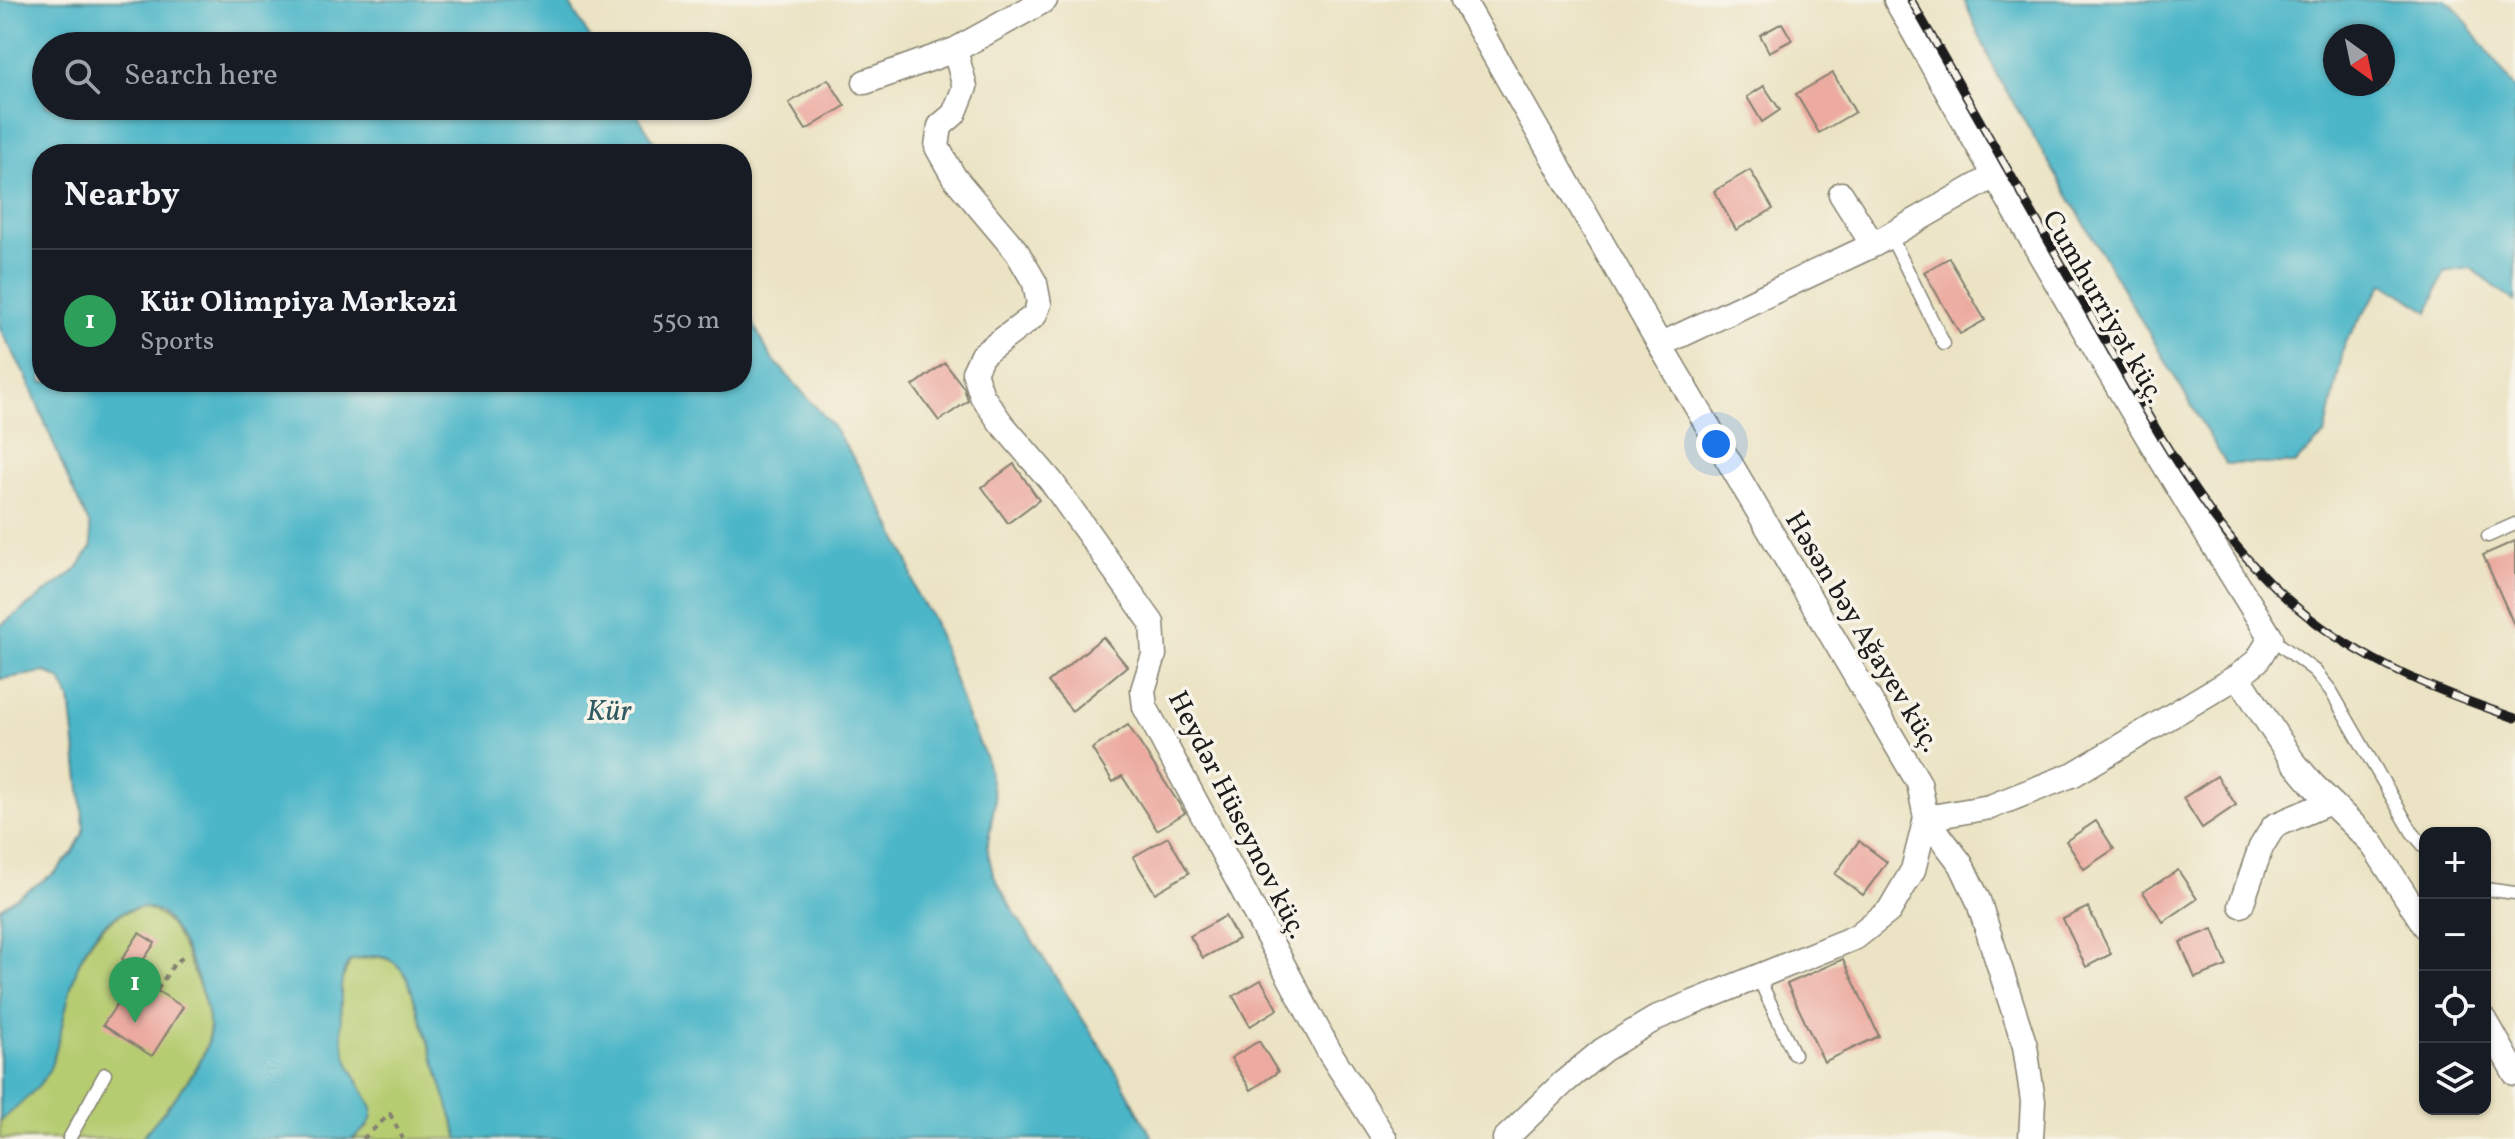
<!DOCTYPE html>
<meta charset="utf-8">
<style>
:root{--surface:#171b24;--page:#20242c;--text:#f1f3f6;--muted:#9ea1a6;--line:#363941;--accent:#b45309}
body{margin:0;font-family:Vollkorn,serif;background:var(--page);color:var(--text)}
.controls{position:absolute;right:24px;bottom:24px;display:grid;overflow:hidden;border-radius:16px;box-shadow:0 2px 6px #0004}
.controls button{width:72px;height:72px;display:grid;place-items:center;padding:0;border:0;border-bottom:2px solid var(--line);background:var(--surface);color:var(--text);font:40px sans-serif}
.compass{position:absolute;left:2323px;top:24px;width:72px;height:72px;border-radius:50%;background:var(--surface);box-shadow:0 2px 6px #0004;rotate:147deg}
.you{position:absolute;left:1716px;top:444px;width:28px;height:28px;margin:-20px;border:6px solid #fff;border-radius:50%;background:#1a73e8;box-shadow:0 0 0 12px #1a73e833}
.badge{display:grid;place-items:center;width:52px;height:52px;border-radius:50%;background:var(--accent);color:#fff;font-size:26px;font-weight:700}
.pin{position:absolute;translate:-50% -66px;filter:drop-shadow(0 2px 4px #0008)}
.pin::after{content:'';position:absolute;top:42px;width:28px;height:24px;background:inherit;clip-path:polygon(0 0,100% 0,50% 100%)}
.list{margin:0;padding:0;list-style:none}
h2{display:flex;justify-content:space-between;align-items:center;height:104px;margin:0;padding:0 32px;font-size:34px}
h2 small{font-size:26px;font-weight:400;color:var(--muted)}
.list li{display:grid;grid-template-columns:52px 1fr auto;gap:24px;align-items:center;box-sizing:border-box;height:144px;padding:0 32px;border-top:2px solid var(--line)}
.list b{display:block;font-size:30px;white-space:nowrap}
.list p{margin:0;font-size:26px;white-space:nowrap;color:var(--muted)}
.list em{font-size:26px;font-style:normal;color:var(--muted)}
.icon{flex:none;width:44px;height:44px;fill:none;stroke:currentColor;stroke-width:2;stroke-linecap:round;stroke-linejoin:round}
.map{position:relative;flex:none;width:2515px;height:1139px;overflow:hidden}
.search{position:absolute;background:var(--surface);box-shadow:0 2px 6px #0004;left:32px;top:32px;width:720px;height:88px;display:flex;align-items:center;gap:20px;box-sizing:border-box;padding:0 28px;border-radius:44px;color:var(--muted);font-size:30px}
.panel{position:absolute;background:var(--surface);box-shadow:0 2px 6px #0004;left:32px;top:144px;width:720px;height:248px;border-radius:32px}
.map>svg:first-child{display:block}
.green{fill:#b6cc71;stroke:#697446;stroke-width:2}
.water{fill:#4bb6c8;stroke:#346972;stroke-width:2;fill-rule:evenodd}
.building{fill:#ecaaa0}
.lines{fill:none;stroke-linecap:round;stroke-linejoin:round}
.lane-casing{stroke:#848070;stroke-width:15}
.street-casing{stroke:#848070;stroke-width:27}
.path{stroke:#848070;stroke-width:4;stroke-dasharray:6 6;stroke-linecap:butt}
.lane{stroke:#fff;stroke-width:12}
.street{stroke:#fff;stroke-width:24}
.rail-casing{stroke:#1c1c1c;stroke-width:9}
.rail{stroke:#f7f3e8;stroke-width:6;stroke-dasharray:18;stroke-linecap:butt}
.labels{text-anchor:middle;stroke-width:7;stroke-linejoin:round;paint-order:stroke}
.street-label{font-size:28px;fill:#1c1c1c;stroke:#f7f3e8}
.water-label{font-size:30px;font-style:italic;fill:#2f5a61;stroke:#f7f3e8}
</style>
<div class="map">
<svg width="2515" height="1139" viewBox="0 0 2515 1139">
<rect width="100%" height="100%" fill="#f7f3e8"/>
<filter id="ink" filterUnits="userSpaceOnUse"><feTurbulence type="fractalNoise" baseFrequency=".0125" numOctaves="2"/><feDisplacementMap in="SourceGraphic" scale="16" xChannelSelector="R" yChannelSelector="G"/><feConvolveMatrix kernelMatrix="1 2 1 2 8 2 1 2 1" color-interpolation-filters="sRGB"/></filter>
<filter id="wash" filterUnits="userSpaceOnUse"><feTurbulence type="fractalNoise" baseFrequency=".006" numOctaves="4" result="noise"/><feDisplacementMap in="SourceGraphic" scale="32" xChannelSelector="R" yChannelSelector="G"/><feGaussianBlur stdDeviation="1.8" result="paint"/><feColorMatrix in="noise" values="0 0 0 0 0 0 0 0 0 0 0 0 0 0 0 0 0 1.4 0 .05"/><feComposite in="paint" operator="in"/></filter>
<g filter="url(#wash)">
<rect width="100%" height="100%" fill="#ebe3c3"/>
<!-- green -->
<path class="green" d="M142 907C166 913 176 931 186 954 195 978 209 1003 209 1030 210 1063 161 1113 141 1139H0V1121C13 1111 36 1091 44 1077 49 1068 51 1056 53 1047 69 994 78 921 142 907Z
M378 957C395 959 399 965 408 979L459 1139H352L367 1128 371 1105 347 1061 340 1033 341 983 350 961Z"/>
<!-- water -->
<path class="water" d="M0 0H567L595 46H46V106H632L662 154H42V382H742V302L770 356 832 425 856 462 886 515 909 563 916 593 933 619 967 716 986 758 995 801 987 848 993 874 1009 904 1119 1076 1153 1139H459L408 979C393 954 377 952 350 961 341 972 341 985 341 998 339 1052 347 1062 372 1107 374 1124 364 1130 352 1139H141C162 1112 202 1072 209 1038 214 1012 181 924 158 911 149 907 137 906 128 910 66 934 71 1016 50 1068 43 1085 15 1109 0 1121V908L56 872 73 852 82 835 84 826 70 699 61 680 46 672 0 679V626L76 570 92 546 89 523 70 484 26 376 0 329Z
M1964 0H2447L2457 9 2515 89V302L2471 268 2444 272 2429 312 2384 283 2345 342 2325 435 2294 464H2226L1996 73ZM2335 36H2383V84H2335Z"/>
<g id="blocks">
<!-- building -->
<path class="building" d="M1782 23 1792 40 1769 52 1760 35Z
M1833 73 1855 112 1819 133 1796 94Z
M828 79 845 106 806 130 789 103Z
M1764 86 1780 110 1762 122 1747 97Z
M1750 170 1773 209 1736 230 1714 191Z
M1949 258 1985 320 1960 334 1924 272Z
M945 363 964 388 968 401 939 421 913 386Z
M1014 464 1039 500 1008 523 982 487Z
M2515 541V627L2483 555Z
M1103 637 1127 666 1072 711 1048 682Z
M1128 725 1185 813 1157 830 1122 776 1113 782 1092 749Z
M2217 776 2236 805 2202 828 2183 798Z
M2096 821 2114 849 2084 869 2066 841Z
M1168 837 1189 873 1155 893 1133 857Z
M1859 841 1887 862 1863 895 1835 874Z
M2178 870 2197 899 2163 922 2143 892Z
M2088 907 2111 954 2086 967 2063 919Z
M1225 916 1238 939 1203 958 1190 936Z
M2213 929 2227 966 2195 978 2180 942Z
M139 933 155 943 137 969 122 959Z
M1843 959 1879 1036 1824 1062 1787 984Z
M135 977 183 1007 152 1056 103 1025Z
M1261 980 1278 1009 1250 1026 1233 996Z
M1259 1041 1278 1072 1251 1090 1231 1058Z"/>
</g>
</g>
<g filter="url(#ink)">
<use href="#blocks" fill-opacity="0" stroke="#848070" stroke-width="2"/>
<g class="lines">
<defs>
<path id="lane" d="M1890 235 1944 344
M2488 536 2515 524
M2271 638 2315 671 2331 691 2412 832 2425 847
M2485 889 2515 893
M1758 977 1794 1054
M69 1139 105 1074"/>
<path id="street" d="M1045 0 955 50 965 87 954 114 940 126 937 147 954 177 1017 252 1035 283 1039 304 1034 316 982 355 974 372 982 396 1001 423 1051 481 1152 623 1154 655 1143 690 1145 707 1330 1053 1385 1139
M1463 0 1660 345 1919 783 1926 818 1913 870 1889 911 1856 937 1658 1017 1603 1050 1563 1083 1505 1139
M1896 0C2016 216 2140 429 2271 638L2257 661 2238 676 2074 774 1990 807 1926 818 1961 864 1978 900 2025 1046 2033 1101 2031 1139
M865 82 955 50
M1841 194 1873 245
M1660 345 1873 245 1994 176
M2238 676 2292 760 2313 785 2371 842 2425 926
M2241 905 2261 847 2274 826 2330 802
M2485 1020 2515 1073"/>
</defs>
<!-- lane casing -->
<use href="#lane" class="lane-casing"/>
<!-- street casing -->
<use href="#street" class="street-casing"/>
<!-- path -->
<path class="path" d="M157 990 174 964 186 955
M363 1139 390 1114 403 1139"/>
<!-- lane -->
<use href="#lane" class="lane"/>
<!-- street -->
<use href="#street" class="street"/>
<defs>
<path id="rail" d="M1911 0C1972 107 2033 214 2094 321 2153 422 2208 534 2300 610 2362 662 2440 692 2515 718"/>
</defs>
<!-- rail casing -->
<use href="#rail" class="rail-casing"/>
<!-- rail -->
<use href="#rail" class="rail"/>
</g>
</g>
<g class="labels">
<!-- street labels -->
<g class="street-label">
<text transform="translate(2105 306) rotate(60)" y="10">Cumhurriyət küç.</text>
<text transform="translate(1864 631) rotate(59)" y="10">Həsən bəy Ağayev küç.</text>
<text transform="translate(1239 814) rotate(63)" y="10">Heydər Hüseynov küç.</text>
</g>
<!-- water labels -->
<g class="water-label">
<text x="609" y="720">Kür</text>
</g>
</g>
</svg>
<div class="controls">
<button>+</button>
<button>−</button>
<button><svg class="icon" aria-label="locate" viewBox="0 0 24 24"><circle cx="12" cy="12" r="6"/><path d="M12 2v4M12 18v4M2 12h4M18 12h4"/></svg></button>
<button><svg class="icon" aria-label="layers" viewBox="0 0 24 24"><path d="M12 4l9 5-9 5-9-5zM3 14l9 5 9-5"/></svg></button>
</div>
<svg class="compass" viewBox="-18 -18 36 36"><path d="M0-13l5 13h-10z" fill="#e53935"/><path d="M0 13l5-13h-10z" fill="#9ea1a6"/></svg>
<div class="you"></div>
<div class="pin badge" style="left:135px;top:1023px;background:#2e9e5b">1</div>
<div class="search"><svg class="icon" aria-label="search" viewBox="0 0 24 24"><circle cx="10" cy="10" r="6"/><path d="M15 15l6 6"/></svg>Search here</div>
<section class="panel">
<h2>Nearby<small></small></h2>
<ul class="list">
<li><span class="badge" style="background:#2e9e5b">1</span><div><b>Kür Olimpiya Mərkəzi</b><p>Sports</p></div><em>550 m</em></li>
</ul>
</section>
</div>
